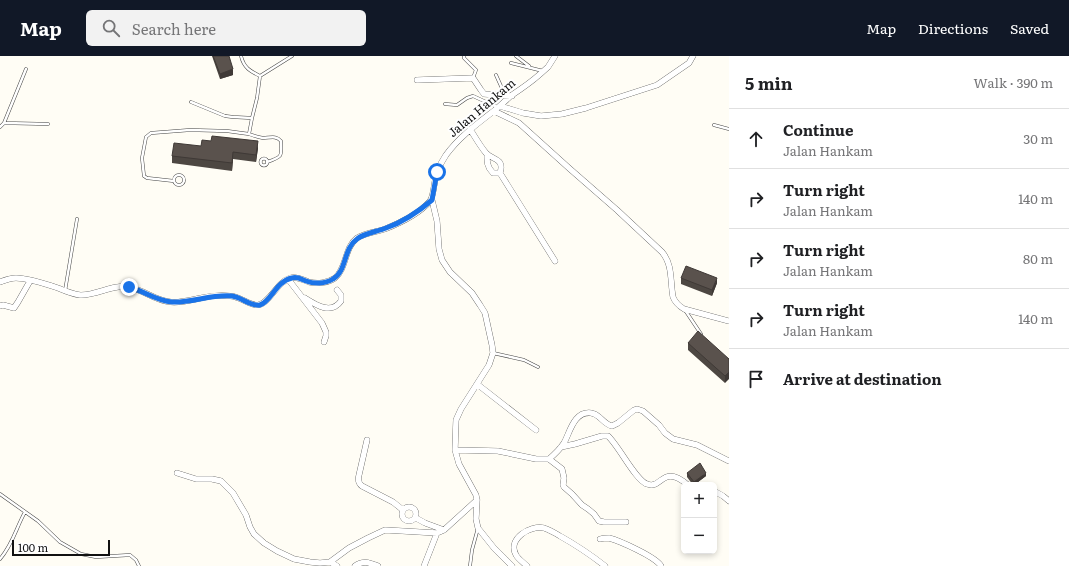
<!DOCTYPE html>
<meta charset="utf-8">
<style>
:root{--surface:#fff;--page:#f2f2f2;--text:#202124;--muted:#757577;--line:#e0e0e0;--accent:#111827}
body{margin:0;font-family:Literata,serif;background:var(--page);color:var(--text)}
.controls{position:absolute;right:12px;bottom:12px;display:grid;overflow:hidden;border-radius:6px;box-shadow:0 2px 6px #0003}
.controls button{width:36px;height:36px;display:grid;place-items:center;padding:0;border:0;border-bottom:1px solid var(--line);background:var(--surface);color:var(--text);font:20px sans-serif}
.scale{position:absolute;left:12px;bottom:10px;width:98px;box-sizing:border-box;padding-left:4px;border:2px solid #111;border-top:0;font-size:11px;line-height:14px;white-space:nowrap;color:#111;-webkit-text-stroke:3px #fff;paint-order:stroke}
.stop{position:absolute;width:12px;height:12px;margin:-9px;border:3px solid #1a73e8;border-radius:50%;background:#fff}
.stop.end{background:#1a73e8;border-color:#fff;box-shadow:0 1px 4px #0008}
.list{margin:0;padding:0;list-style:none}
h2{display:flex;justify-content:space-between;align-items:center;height:52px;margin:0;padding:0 16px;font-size:17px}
h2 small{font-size:13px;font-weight:400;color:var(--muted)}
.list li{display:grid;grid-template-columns:26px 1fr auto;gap:12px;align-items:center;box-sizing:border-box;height:60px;padding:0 16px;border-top:1px solid var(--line)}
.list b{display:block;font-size:15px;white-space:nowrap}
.list p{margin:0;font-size:13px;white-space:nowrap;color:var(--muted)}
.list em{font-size:13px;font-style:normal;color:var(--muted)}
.icon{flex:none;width:22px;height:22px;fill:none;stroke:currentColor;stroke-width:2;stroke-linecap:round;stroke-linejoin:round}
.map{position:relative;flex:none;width:729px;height:510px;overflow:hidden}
header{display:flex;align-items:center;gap:24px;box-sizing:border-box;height:56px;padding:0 20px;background:var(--accent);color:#fff}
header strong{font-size:19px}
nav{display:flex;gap:22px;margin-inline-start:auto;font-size:14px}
.search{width:280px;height:36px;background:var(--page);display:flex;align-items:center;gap:10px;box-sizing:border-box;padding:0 14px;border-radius:6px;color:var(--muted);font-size:15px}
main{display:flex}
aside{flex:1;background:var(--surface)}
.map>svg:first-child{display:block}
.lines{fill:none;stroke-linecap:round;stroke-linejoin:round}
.service-casing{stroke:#444;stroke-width:3.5}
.minor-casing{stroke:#444;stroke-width:6}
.service{stroke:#fff;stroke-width:2.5}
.minor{stroke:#fff;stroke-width:5.5}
.wall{fill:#4d4742}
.shaded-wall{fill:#3f3936}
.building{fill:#5a524d;stroke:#3f3936}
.route{stroke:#1a73e8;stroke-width:5}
.labels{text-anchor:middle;stroke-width:4;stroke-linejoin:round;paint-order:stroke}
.street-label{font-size:12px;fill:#111;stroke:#fff}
</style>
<header>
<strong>Map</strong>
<div class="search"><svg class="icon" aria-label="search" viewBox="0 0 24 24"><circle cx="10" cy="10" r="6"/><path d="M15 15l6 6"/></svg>Search here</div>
<nav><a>Map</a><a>Directions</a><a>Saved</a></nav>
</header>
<main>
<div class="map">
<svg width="729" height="510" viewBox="0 0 729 510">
<rect width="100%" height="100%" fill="#fffdf5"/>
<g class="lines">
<defs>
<path id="service" d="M241 0C244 12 250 15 260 20
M464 0V2L476 14 473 22
M516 0 529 10
M511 7 543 15
M496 19 505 39
M191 46 225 60 233 61 252 62
M445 48 457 49 467 42 473 40 497 51
M4 67 48 68
M714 69 729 73
M0 71 4 67 26 13
M249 78C254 80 258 81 263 82 270 82 276 79 281 85 282 101 282 101 267 106
M260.5 106a3.5 3.5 0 1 1 7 0a3.5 3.5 0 1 1-7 0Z
M174 124a5 5 0 1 1 10 0a5 5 0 1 1-10 0Z
M174 125 147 122 144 120 142 102 146 81 151 77 190 74 227 75 249 78 252 62 257 42 260 20 292 0
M65 235 77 163
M685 254 701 278
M493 297 524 304 538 311
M0 438 38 465 60 486 81 498 96 501 130 499 136 504 139 510
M0 503C13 488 16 472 25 456
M470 510 472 494 478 472"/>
<path id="minor" d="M417 24 473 22 481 34 484 38 512 40
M500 50 523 57 541 60 562 58 586 52 657 29 689 7 693 0
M494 55 519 67 570 113 617 154 662 196C673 209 670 225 673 241 675 246 679 250 684 253L729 265
M470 73C475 81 480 90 486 97 492 104 505 102 500 117L555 205
M487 98C487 106 487 111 493 117H500
M432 144 437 165 439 193 442 204 450 216 472 237 480 249 485 257 492 289 493 297 489 309 461 353 456 364 455 394 459 408 476 439 477 444 476 463 478 472 494 492 512 510
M288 223 322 267 326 276V280L324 286
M0 226C5 224 10 222 16 222 28 222 46 228 58 232 65 235 72 238 80 239 96 240 113 228 128 231 143 233 155 245 171 246 181 247 191 244 201 242 210 240 221 239 230 240 240 240 250 250 258 249 269 248 277 226 290 222 297 220 303 224 309 226 317 228 328 227 335 222 347 212 344 192 357 182 365 177 376 176 385 173 400 167 420 157 430 145 434 140 434 124 437 116 439 110 443 104 446 99 459 81 477 68 495 54 501 49 506 44 512 39 521 33 530 27 539 19L548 11 555 0
M305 242C316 249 331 259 341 245V239L337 234
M0 250 3 249 14 252 18 246 30 225
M477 328 536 374
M367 384 359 419C358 423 358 427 362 430L393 446 403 454
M561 391 575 388 602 380H608C619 390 636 425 647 428 662 434 662 407 688 429
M455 394 498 395 536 403H549C555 398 560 393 564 387 570 376 574 355 591 357 600 358 603 368 612 370L618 367 634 354 637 353 643 355 659 369 665 377 673 383 697 389 729 405
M549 403 562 413 564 422 563 429 564 431 572 438 582 449 588 453 594 458 599 465 604 466H626
M177 417 196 423H212L221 425 233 437 246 459 250 471 254 478 264 487 277 495 294 503 310 506 320 507 330 506 349 492 368 482 385 474 437 477 444 474 477 444
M714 435 723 440 729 445
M402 458a7 7 0 1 1 14 0a7 7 0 1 1-14 0Z
M416 462 425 467 444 474
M600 483C603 482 606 482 609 482 620 485 656 501 661 510
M330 506 337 510
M355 510C363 504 370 507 378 510
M424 510 437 477
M527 510C524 507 518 503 516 499 507 483 530 469 544 472 550 474 555 477 560 480 576 489 591 499 605 510"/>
</defs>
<!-- service casing -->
<use href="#service" class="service-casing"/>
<!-- minor casing -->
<use href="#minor" class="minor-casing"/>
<!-- service -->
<use href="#service" class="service"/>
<!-- minor -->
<use href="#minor" class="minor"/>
</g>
<!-- wall -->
<path class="wall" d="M212 0H229L233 19 220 23Z
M201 90 258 92 256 106 233 103 232 115 172 107V100Z
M681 222 717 227 712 240 681 228Z
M688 287 729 303 725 327 688 294Z
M687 417 706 420 694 429H693L687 421Z"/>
<!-- shaded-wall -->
<path class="shaded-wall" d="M233 13V19L220 23V18Z
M258 85V92L256 106V99Z
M233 96V103L232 115V107Z
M717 222V227L712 240V234Z
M729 316V323L725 327V320Z
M706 417V420L694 429V426Z"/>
<!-- building -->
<path class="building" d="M213 0H229L233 13 220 18Z
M212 80 258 85 256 99 233 96 232 107 172 100 174 87 201 90 202 84 211 85Z
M686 210 717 222 712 234 681 222Z
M698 275 729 303V316L725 320 688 287Z
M700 407 706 417 694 426 687 417Z"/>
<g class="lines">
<!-- route -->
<path class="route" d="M129 231C144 235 156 245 172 246 192 247 211 238 232 240 241 241 252 251 260 249 271 246 276 225 292 222 297 220 301 223 306 225 314 228 325 228 333 223 347 215 343 193 357 183 365 177 376 176 386 172 403 166 418 156 432 144L437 116"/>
</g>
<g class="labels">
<!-- street labels -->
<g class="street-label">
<text transform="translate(482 52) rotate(-40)" y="4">Jalan Hankam</text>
</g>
</g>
</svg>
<div class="controls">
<button>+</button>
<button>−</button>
</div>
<div class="scale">100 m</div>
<div class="stop" style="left:437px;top:116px"></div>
<div class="stop end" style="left:129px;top:231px"></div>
</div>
<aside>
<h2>5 min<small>Walk · 390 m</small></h2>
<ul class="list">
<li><svg class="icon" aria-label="ahead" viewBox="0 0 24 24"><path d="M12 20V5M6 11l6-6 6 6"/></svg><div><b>Continue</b><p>Jalan Hankam</p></div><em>30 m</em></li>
<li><svg class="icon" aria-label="right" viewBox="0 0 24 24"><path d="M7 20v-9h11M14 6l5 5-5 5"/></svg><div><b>Turn right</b><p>Jalan Hankam</p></div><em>140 m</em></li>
<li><svg class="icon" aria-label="right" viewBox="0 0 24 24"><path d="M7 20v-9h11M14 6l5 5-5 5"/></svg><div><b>Turn right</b><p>Jalan Hankam</p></div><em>80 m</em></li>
<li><svg class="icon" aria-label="right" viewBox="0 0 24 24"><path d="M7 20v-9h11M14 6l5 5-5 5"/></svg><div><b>Turn right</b><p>Jalan Hankam</p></div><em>140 m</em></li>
<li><svg class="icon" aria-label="arrive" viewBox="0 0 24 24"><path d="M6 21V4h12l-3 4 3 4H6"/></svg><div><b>Arrive at destination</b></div></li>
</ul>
</aside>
</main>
